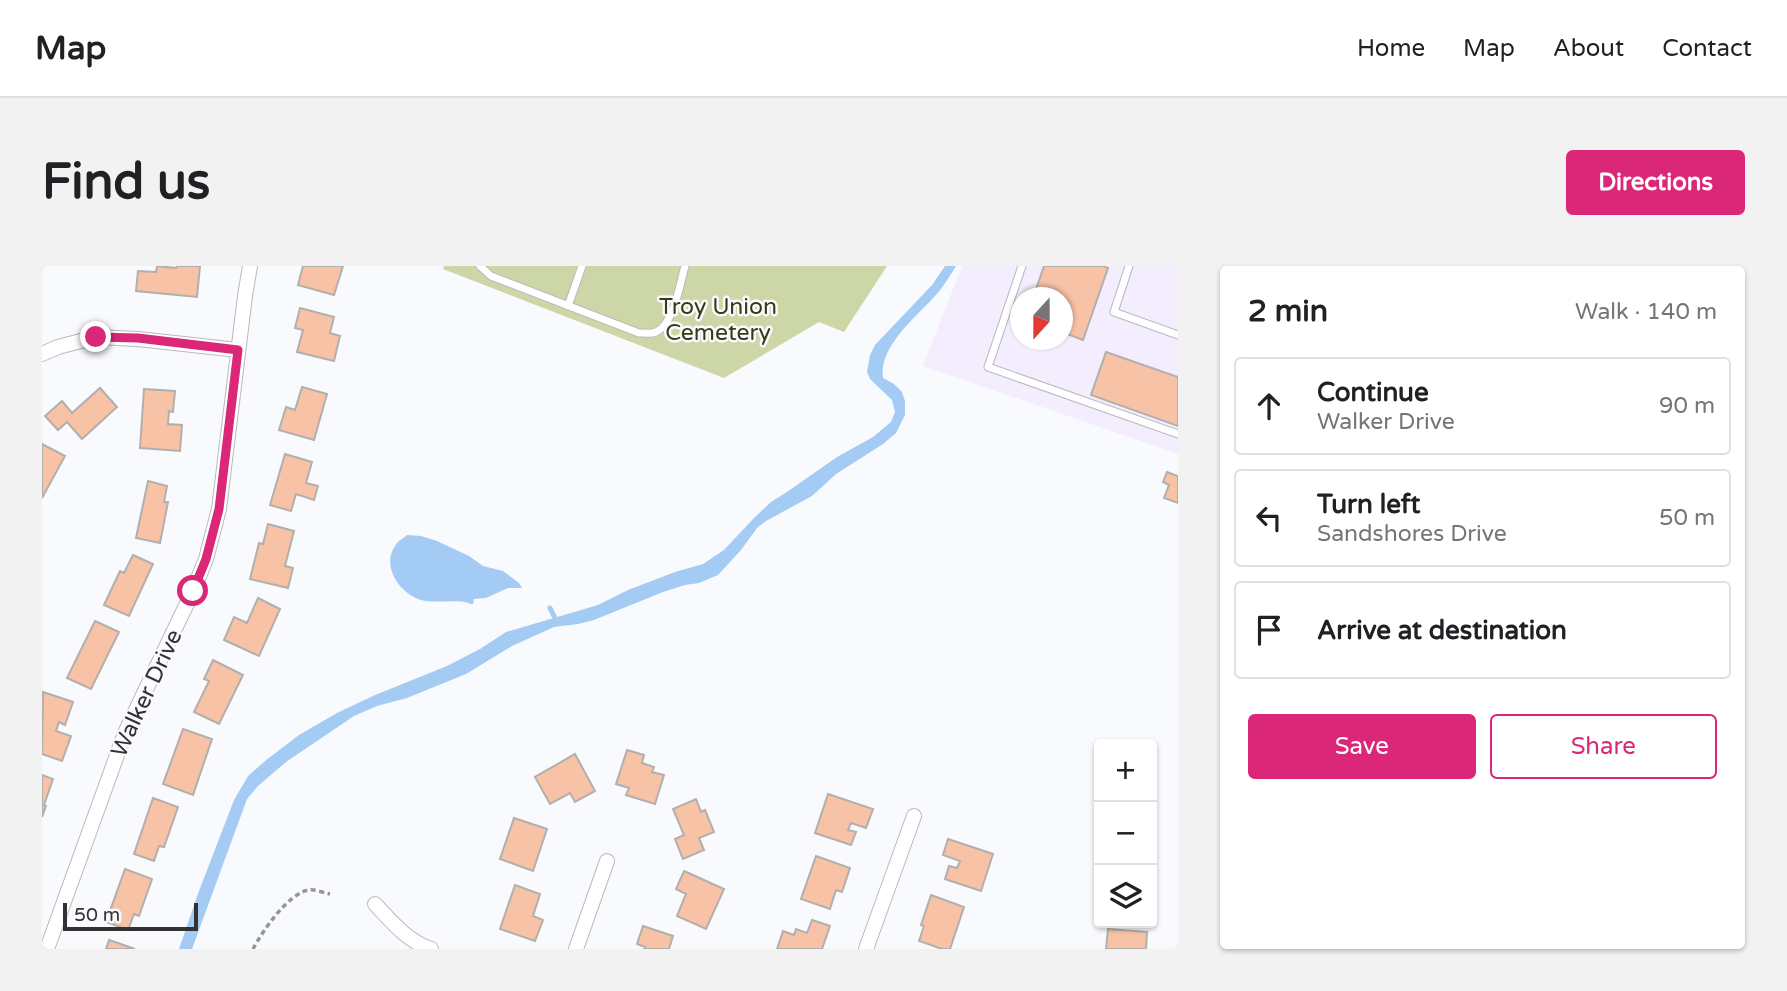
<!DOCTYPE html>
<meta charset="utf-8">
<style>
:root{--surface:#fff;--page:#f2f2f2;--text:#202124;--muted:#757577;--line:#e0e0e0;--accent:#db2777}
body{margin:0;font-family:"Varela Round",sans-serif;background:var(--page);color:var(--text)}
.controls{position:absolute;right:21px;bottom:21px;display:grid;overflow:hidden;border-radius:7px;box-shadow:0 2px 5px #0004}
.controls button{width:63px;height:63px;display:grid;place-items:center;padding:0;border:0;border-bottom:2px solid var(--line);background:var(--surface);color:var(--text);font:35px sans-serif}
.compass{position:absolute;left:968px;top:21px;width:63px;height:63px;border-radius:50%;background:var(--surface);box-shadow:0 2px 5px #0004;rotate:201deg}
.scale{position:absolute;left:21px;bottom:18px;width:135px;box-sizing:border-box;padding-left:7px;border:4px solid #323233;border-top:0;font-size:19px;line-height:24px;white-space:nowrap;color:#323233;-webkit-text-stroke:5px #f9fafd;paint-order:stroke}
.stop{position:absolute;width:21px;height:21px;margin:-16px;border:5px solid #db2777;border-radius:50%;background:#fff}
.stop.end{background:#db2777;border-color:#fff;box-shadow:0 2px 7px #0008}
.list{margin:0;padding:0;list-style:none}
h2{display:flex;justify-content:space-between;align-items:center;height:91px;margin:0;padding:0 28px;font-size:30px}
h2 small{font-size:23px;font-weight:400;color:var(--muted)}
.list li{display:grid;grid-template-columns:46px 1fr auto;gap:21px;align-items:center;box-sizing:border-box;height:98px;margin:0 14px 14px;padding:0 14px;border:2px solid var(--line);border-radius:7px}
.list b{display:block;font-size:26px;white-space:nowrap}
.list p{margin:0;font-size:23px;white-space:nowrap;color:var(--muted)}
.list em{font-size:23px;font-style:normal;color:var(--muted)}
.actions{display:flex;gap:14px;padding:21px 28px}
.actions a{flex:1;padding:16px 0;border:2px solid var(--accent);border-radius:7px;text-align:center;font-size:24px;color:var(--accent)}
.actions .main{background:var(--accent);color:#fff}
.icon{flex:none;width:38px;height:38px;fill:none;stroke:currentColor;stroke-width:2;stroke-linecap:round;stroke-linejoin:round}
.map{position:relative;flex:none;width:1136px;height:683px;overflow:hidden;border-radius:7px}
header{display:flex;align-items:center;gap:42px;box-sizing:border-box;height:98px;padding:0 35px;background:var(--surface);border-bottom:2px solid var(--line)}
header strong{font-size:33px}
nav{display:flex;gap:38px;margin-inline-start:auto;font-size:24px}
.intro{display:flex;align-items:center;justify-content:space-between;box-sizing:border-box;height:168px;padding:0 42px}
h1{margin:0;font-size:49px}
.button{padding:18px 32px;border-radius:7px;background:var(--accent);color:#fff;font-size:24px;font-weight:700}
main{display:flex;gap:42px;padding:0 42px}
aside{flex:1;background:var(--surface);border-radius:7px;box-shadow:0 2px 5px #0004}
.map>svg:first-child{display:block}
.commercial{fill:#f3edfe;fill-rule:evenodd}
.green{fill:#cdd6a7}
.water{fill:#a3cbf4}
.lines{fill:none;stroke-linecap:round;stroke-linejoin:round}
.stream{stroke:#a3cbf4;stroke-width:5}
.building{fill:#f7c2a5;stroke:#b2afad;stroke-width:2}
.service-casing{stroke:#b9babd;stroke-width:9}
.minor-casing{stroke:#b9babd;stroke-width:16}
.path{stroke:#959698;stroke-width:3.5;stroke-dasharray:5 3.5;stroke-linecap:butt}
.service{stroke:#fff;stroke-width:7}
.minor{stroke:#fff;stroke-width:14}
.route{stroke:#db2777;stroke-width:9}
.labels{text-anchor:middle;stroke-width:5;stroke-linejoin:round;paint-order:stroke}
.park-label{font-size:23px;fill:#353b12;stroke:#f9fafd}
.street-label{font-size:23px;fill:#323233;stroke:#f9fafd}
</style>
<header>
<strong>Map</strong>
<nav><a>Home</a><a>Map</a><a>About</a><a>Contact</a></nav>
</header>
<div class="intro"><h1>Find us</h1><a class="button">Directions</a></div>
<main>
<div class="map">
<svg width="1136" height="683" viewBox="0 0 1136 683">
<rect width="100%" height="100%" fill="#f9fafd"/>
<!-- commercial -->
<path class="commercial" d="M920 0H1136V188L881 100ZM978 32H1020V74H978Z"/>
<!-- green -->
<path class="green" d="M402 0H845L802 66 777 56 682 112 401 3Z"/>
<!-- water -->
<path class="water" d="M903 0H914C909 8 904 16 899 23 880 47 836 78 841 112L852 118 860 126 863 135V149L854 167 841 178 794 208 770 230 724 255 715 262 699 284 676 309 657 317 643 319 621 326 552 354 536 358 512 361 470 380 424 408 365 432 335 440 312 450 244 496 216 520 205 533 150 683H137L157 625 192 534 206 510 223 495 257 469 295 447 333 429 405 400 438 383 464 366 556 339 586 324 633 306 661 298 682 284 712 252 729 236 745 226 795 191 831 171 849 156 853 146 850 134 828 113 825 106 828 89 833 79 890 19Z
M365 269 379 270 395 275 427 290 441 300 461 305 477 317 480 322H466L444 332 432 333 431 338H429C418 332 394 338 379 334 356 327 337 297 356 276 359 273 362 272 365 269Z"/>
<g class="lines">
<!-- stream -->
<path class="stream" d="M508 342 513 352"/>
</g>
<!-- building -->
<path class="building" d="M115 0 134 2 135 0H158L155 31 94 25 96 5 114 6Z
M261 0H301L292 29 256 19Z
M1002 0H1061L1066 2 1041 74 1020 66V32H991Z
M258 42 292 51 288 67 298 70 292 95 255 86 261 64 253 62Z
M1064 86 1136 111V160L1049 129Z
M260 121 285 128 272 174 237 164 244 141 253 144Z
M58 122 75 141 40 173 25 156 16 164 3 150 20 135 30 147Z
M102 123 133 125 131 146 127 145 126 158 140 159 138 185 98 182Z
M0 178 23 190 0 232Z
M243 188 270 196 264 217 276 220 272 234 254 228 249 245 228 239Z
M1125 206 1136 210V237L1122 232 1127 219 1121 216Z
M106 215 125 220 122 236H126L118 277 94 272Z
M226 258 252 265 243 300 251 302 246 322 208 313 217 277 221 278Z
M91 289 111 298 87 350 62 339 78 305 82 307Z
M216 332 238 343 217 390 182 374 192 351 205 357Z
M53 355 77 366 49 423 25 412Z
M171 394 201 409 177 458 152 446 167 415 162 413Z
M1 426 31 436 23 459 17 456 14 465 29 470 20 495 0 488Z
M141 463 170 473 151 529 121 518Z
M585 484 602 489 600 497 612 501 610 506 622 509 613 538 584 529 587 522 574 518Z
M533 488 553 525 533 536 528 527 508 538 493 511Z
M0 509 11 513 2 539 4 540 0 551Z
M786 528 831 543 824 562 809 557 806 564 814 566 809 579 773 567Z
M111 532 136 541 122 581 117 580 112 595 92 588Z
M654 533 659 546 663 544 672 566 657 572 662 584 641 593 633 573 642 569 631 543Z
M472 552 505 563 491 605 458 593Z
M906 573 951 588 939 625 903 613 907 600 915 602 918 595 901 589Z
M774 590 808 602 800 626 794 624 788 643 759 633Z
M83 603 110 613 97 650 92 648 86 664 64 656Z
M642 605 682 623 664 663 635 650 644 628 634 623Z
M473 619 498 628 491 650 501 654 493 675 458 663Z
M889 629 922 641 908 683H900L877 675 882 660 879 659Z
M770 654 788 660 780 683H735L741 665 752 669 754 663 765 667Z
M601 660 631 670 627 683H602L603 681 595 678Z
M1066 663 1105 666 1104 683H1064Z
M67 674 76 677 93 683H64Z"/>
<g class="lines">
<defs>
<path id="service" d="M438 0 449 10 597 67C602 67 610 68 614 66 632 58 638 17 643 0
M980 0 946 101 1136 168
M1087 0 1072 46 1136 69
M526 40 540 0"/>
<path id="minor" d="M0 88 16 81 54 71 96 73 196 84
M333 638C350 656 365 675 389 683
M5 683 83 467 151 325 164 293 177 243 203 30 208 0
M534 683 565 595
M824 683 872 550"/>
</defs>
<!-- service casing -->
<use href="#service" class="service-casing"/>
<!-- minor casing -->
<use href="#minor" class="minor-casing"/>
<!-- path -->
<path class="path" d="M211 683C220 666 246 627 267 624 273 623 282 627 288 628"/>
<!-- service -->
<use href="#service" class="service"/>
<!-- minor -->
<use href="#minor" class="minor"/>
</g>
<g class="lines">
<!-- route -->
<path class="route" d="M54 71 96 72 196 84 177 243 164 293 151 325"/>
</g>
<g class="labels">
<!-- park labels -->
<g class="park-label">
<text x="676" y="48">Troy Union<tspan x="676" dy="26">Cemetery</tspan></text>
</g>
<!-- street labels -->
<g class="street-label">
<text transform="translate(104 427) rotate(-65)" y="8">Walker Drive</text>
</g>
</g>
</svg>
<div class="controls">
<button>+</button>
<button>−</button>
<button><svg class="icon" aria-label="layers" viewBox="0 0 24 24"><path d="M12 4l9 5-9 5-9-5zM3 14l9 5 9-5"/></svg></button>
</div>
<svg class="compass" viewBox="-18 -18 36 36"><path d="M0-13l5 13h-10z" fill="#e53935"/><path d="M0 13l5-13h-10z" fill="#757577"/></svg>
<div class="scale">50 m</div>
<div class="stop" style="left:151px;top:325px"></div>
<div class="stop end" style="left:54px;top:71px"></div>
</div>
<aside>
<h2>2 min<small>Walk · 140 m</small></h2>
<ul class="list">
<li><svg class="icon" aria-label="ahead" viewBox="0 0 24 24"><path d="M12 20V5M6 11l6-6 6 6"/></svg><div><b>Continue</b><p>Walker Drive</p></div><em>90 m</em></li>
<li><svg class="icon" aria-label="left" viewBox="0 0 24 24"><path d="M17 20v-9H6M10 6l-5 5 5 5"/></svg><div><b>Turn left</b><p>Sandshores Drive</p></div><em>50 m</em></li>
<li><svg class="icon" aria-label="arrive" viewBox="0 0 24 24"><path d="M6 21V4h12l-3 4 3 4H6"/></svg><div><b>Arrive at destination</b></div></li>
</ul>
<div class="actions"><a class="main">Save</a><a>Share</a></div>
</aside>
</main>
